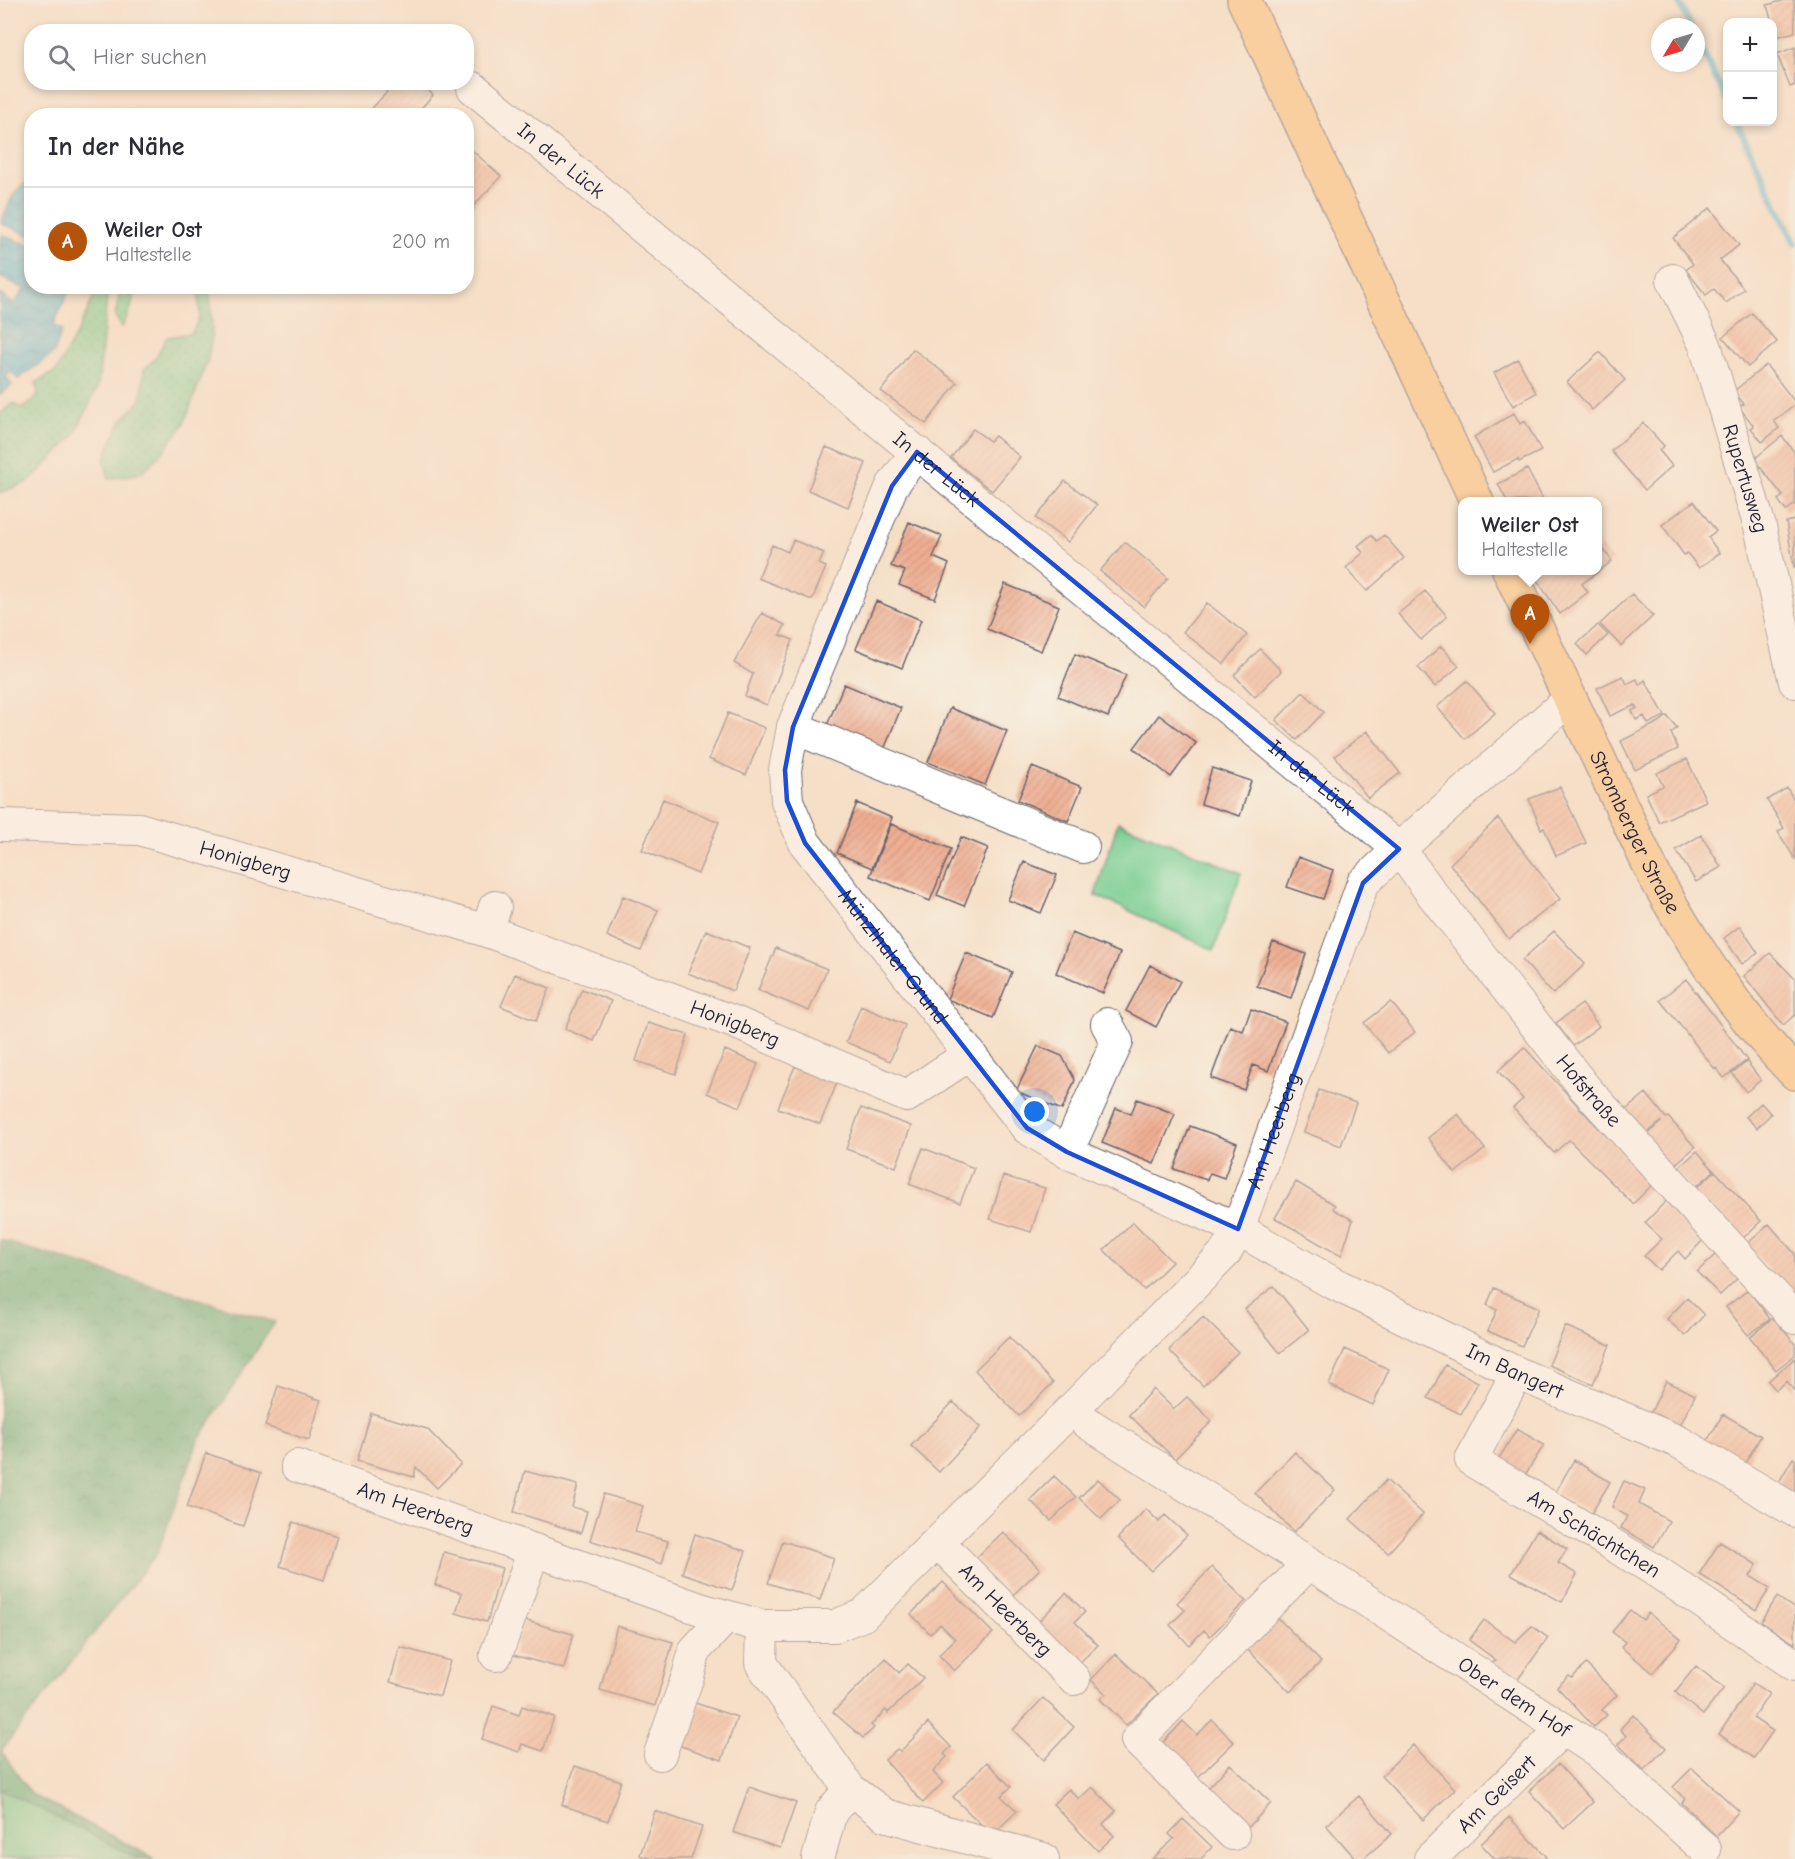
<!DOCTYPE html>
<html lang="de">
<meta charset="utf-8">
<style>
:root{--surface:#fff;--page:#f7f7f7;--text:#2b2b33;--muted:#7c7c81;--line:#e1e1e2;--accent:#b45309}
body{margin:0;font-family:"Comic Neue",sans-serif;background:var(--page);color:var(--text)}
.controls{position:absolute;right:18px;top:18px;display:grid;overflow:hidden;border-radius:12px;box-shadow:0 3px 9px #0003}
.controls button{width:54px;height:54px;display:grid;place-items:center;padding:0;border:0;border-bottom:2px solid var(--line);background:var(--surface);color:var(--text);font:30px sans-serif}
.compass{position:absolute;left:1651px;top:18px;width:54px;height:54px;border-radius:50%;background:var(--surface);box-shadow:0 3px 9px #0003;rotate:232deg}
.you{position:absolute;left:1035px;top:1112px;width:21px;height:21px;margin:-15px;border:4px solid #fff;border-radius:50%;background:#1a73e8;box-shadow:0 0 0 9px #1a73e833}
.badge{display:grid;place-items:center;width:39px;height:39px;border-radius:50%;background:var(--accent);color:#fff;font-size:20px;font-weight:700}
.pin{position:absolute;translate:-50% -50px;filter:drop-shadow(0 2px 3px #0008)}
.pin::after{content:'';position:absolute;top:32px;width:21px;height:18px;background:inherit;clip-path:polygon(0 0,100% 0,50% 100%)}
.popup{position:absolute;left:1458px;top:497px;width:144px;height:78px;box-sizing:border-box;display:grid;place-content:center;border-radius:12px;background:var(--surface);filter:drop-shadow(0 2px 4px #0005);font-size:20px;white-space:nowrap;color:var(--muted)}
.popup b{font-size:22px;color:var(--text)}
.popup::after{content:'';position:absolute;left:50%;top:100%;margin-left:-12px;border:12px solid transparent;border-top-color:var(--surface)}
.list{margin:0;padding:0;list-style:none}
h2{display:flex;justify-content:space-between;align-items:center;height:78px;margin:0;padding:0 24px;font-size:26px}
h2 small{font-size:20px;font-weight:400;color:var(--muted)}
.list li{display:grid;grid-template-columns:39px 1fr auto;gap:18px;align-items:center;box-sizing:border-box;height:108px;padding:0 24px;border-top:2px solid var(--line)}
.list b{display:block;font-size:22px;white-space:nowrap}
.list p{margin:0;font-size:20px;white-space:nowrap;color:var(--muted)}
.list em{font-size:20px;font-style:normal;color:var(--muted)}
.icon{flex:none;width:33px;height:33px;fill:none;stroke:currentColor;stroke-width:2;stroke-linecap:round;stroke-linejoin:round}
.map{position:relative;flex:none;width:1795px;height:1859px;overflow:hidden}
.search{position:absolute;background:var(--surface);box-shadow:0 3px 9px #0003;left:24px;top:24px;width:450px;height:66px;display:flex;align-items:center;gap:15px;box-sizing:border-box;padding:0 21px;border-radius:24px;color:var(--muted);font-size:22px}
.panel{position:absolute;background:var(--surface);box-shadow:0 3px 9px #0003;left:24px;top:108px;width:450px;height:186px;border-radius:24px}
.map>svg:first-child{display:block}
.grass{fill:url(#grass-dots);stroke:#4e7866;stroke-width:1.5}
.forest{fill:url(#forest-crowns);stroke:#42695a;stroke-width:1.5}
.green{fill:#79cd90;stroke:#4e7866;stroke-width:1.5}
.water{fill:url(#water-waves);stroke:#396a85;stroke-width:1.5}
.lines{fill:none;stroke-linecap:round;stroke-linejoin:round}
.stream{stroke:#50b3cf;stroke-width:7}
.building{fill:url(#building-hatch)}
.minor-casing{stroke:#6c646c;stroke-width:34}
.major-casing{stroke:#6c646c;stroke-width:36}
.minor{stroke:#fff;stroke-width:32}
.major{stroke:#febc70;stroke-width:33}
.marked{fill:none;stroke:#1d4ed8;stroke-width:4.5;stroke-linejoin:round}
.labels{text-anchor:middle;stroke-width:4.5;stroke-linejoin:round;paint-order:stroke}
.street-label{font-size:21px;fill:#22223b;stroke:#f7f3e8}
</style>
<div class="map">
<svg width="1795" height="1859" viewBox="0 0 1795 1859">
<defs>
<pattern id="grass-dots" width="8" height="8" patternUnits="userSpaceOnUse" patternTransform="scale(1.5)"><rect width="8" height="8" fill="#79cd90"/><path d="M2 2h.1M6 6h.1" fill="none" stroke="#68b07d" stroke-width="1.8" stroke-linecap="round"/></pattern>
<pattern id="forest-crowns" width="20" height="18" patternUnits="userSpaceOnUse" patternTransform="scale(1.5)"><rect width="20" height="18" fill="#62b07a"/><path d="M2 6a3 3 0 1 1 6 0M12 15a3 3 0 1 1 6 0" fill="none" stroke="#508f65"/></pattern>
<pattern id="water-waves" width="16" height="10" patternUnits="userSpaceOnUse" patternTransform="scale(1.5)"><rect width="16" height="10" fill="#50b3cf"/><path d="M0 5q4-4 8 0t8 0" fill="none" stroke="#4291a9"/></pattern>
<pattern id="building-hatch" width="6" height="6" patternUnits="userSpaceOnUse" patternTransform="scale(1.5)"><rect width="6" height="6" fill="#efae92"/><path d="M-1 1l2-2M0 6l6-6M5 7l2-2" fill="none" stroke="#cd957f"/></pattern>
</defs>
<rect width="100%" height="100%" fill="#f7f3e8"/>
<filter id="ink" filterUnits="userSpaceOnUse"><feTurbulence type="fractalNoise" baseFrequency=".0167" numOctaves="2"/><feDisplacementMap in="SourceGraphic" scale="12" xChannelSelector="R" yChannelSelector="G"/><feConvolveMatrix kernelMatrix="1 2 1 2 8 2 1 2 1" color-interpolation-filters="sRGB"/></filter>
<filter id="wash" filterUnits="userSpaceOnUse"><feTurbulence type="fractalNoise" baseFrequency=".008" numOctaves="4" result="noise"/><feDisplacementMap in="SourceGraphic" scale="24" xChannelSelector="R" yChannelSelector="G"/><feGaussianBlur stdDeviation="1.35" result="paint"/><feColorMatrix in="noise" values="0 0 0 0 0 0 0 0 0 0 0 0 0 0 0 0 0 1.4 0 .05"/><feComposite in="paint" operator="in"/></filter>
<g filter="url(#wash)">
<rect width="100%" height="100%" fill="#f5dfc6"/>
<!-- grass -->
<path class="grass" d="M98 287H108L98 386 74 436 28 482 0 493V414L13 403 23 409 38 396 36 383 56 371 80 327Z
M121 287H135L131 308 122 327 115 316Z
M198 287H210L212 335 208 359 184 424 161 454 141 473 109 479 104 461 112 440 122 420 141 400 144 370 156 357 167 337 192 333 200 316Z"/>
<!-- forest -->
<path class="forest" d="M0 1240 275 1322 198 1441 158 1552 1 1751 31 1794 156 1859H26L0 1849Z"/>
<!-- green -->
<path class="green" d="M1118 822 1241 873 1214 950 1095 895Z
M0 1789 140 1859H0Z"/>
<!-- water -->
<path class="water" d="M27 183 31 184V236L1 223C7 209 12 189 27 183Z
M3 235 31 246 32 286 71 287 53 326 62 330 54 353 18 379 12 372 6 376 12 385 0 395V294L14 304 25 289 0 277V241Z"/>
<g class="lines">
<!-- stream -->
<path class="stream" d="M1678 0 1691 27
M1696 38 1728 103
M1736 122 1795 243"/>
</g>
<g id="blocks">
<!-- building -->
<path class="building" d="M1785 0H1794L1795 32 1776 37 1767 5Z
M1795 47V85L1790 87 1777 54Z
M377 82H420L433 95 414 116H365L387 92Z
M466 145 501 176 466 214Z
M1710 208 1739 245 1720 260 1744 289 1726 303 1714 289 1706 295 1686 270 1693 264 1673 238Z
M1752 313 1777 342 1748 367 1723 337Z
M913 349 957 383 926 424 881 391Z
M1600 352 1625 380 1592 410 1567 382Z
M1518 359 1536 393 1513 406 1494 373Z
M1766 365 1795 402V405L1774 421 1779 428 1762 442 1751 428 1754 426 1739 407 1744 404 1734 391Z
M1514 413 1520 424 1525 421 1541 451 1519 462 1518 459 1493 472 1474 437Z
M1643 423 1664 446 1659 450 1672 466 1645 490 1611 451Z
M973 429 990 441 995 436 1020 457 992 491 951 458Z
M1782 436 1795 453V504L1786 511 1778 500 1783 496 1754 459Z
M826 447 866 463 848 507 808 490Z
M1527 469 1544 501H1507L1498 484Z
M1065 481 1097 505 1068 542 1036 518Z
M1694 501 1716 531 1708 537 1719 553 1699 568 1687 553 1684 555 1662 525Z
M1795 520V567H1794L1786 522Z
M909 522 942 536 933 557 949 564 935 599 899 585 905 571 891 566Z
M1371 535 1377 541 1384 535 1404 558 1367 591 1346 568 1363 553 1358 546Z
M793 540 824 553 819 564 826 567 812 600 758 578 772 545 788 552Z
M1125 542 1168 578 1144 607 1100 571Z
M1598 542 1612 561 1582 584 1588 592 1560 614 1530 570H1598Z
M1005 584 1059 606 1041 651 987 629Z
M1425 591 1447 616 1421 640 1398 614Z
M1632 594 1653 616 1621 646 1600 624Z
M876 601 921 620 902 668 856 649Z
M1207 603 1247 635 1224 664 1183 632Z
M762 613 785 625 780 635 793 640 767 705 745 696 753 674 734 663Z
M1598 625 1608 635 1587 655 1577 644Z
M1441 646 1459 666 1435 687 1418 667Z
M1260 649 1281 671 1255 697 1234 675Z
M1075 654 1126 675 1108 717 1058 696Z
M1623 676 1627 684 1637 679 1639 685 1645 680 1665 716 1648 724 1644 716 1636 720 1632 711 1637 708 1635 705 1610 716 1597 688Z
M1467 681 1495 713 1465 739 1437 707Z
M844 684 901 708 883 752 826 728Z
M1303 692 1324 712 1297 740 1276 720Z
M950 708 1007 731 985 785 928 762Z
M728 713 765 728 746 775 709 759Z
M1159 715 1196 743 1171 777 1134 748Z
M1667 716 1677 728 1671 733 1678 749 1635 770 1621 741 1659 722Z
M1367 731 1400 773 1368 798 1335 756Z
M1687 759 1706 801 1659 822 1646 794 1663 786 1657 773Z
M1032 767 1082 787 1068 821 1018 800Z
M1212 768 1251 781 1240 816 1201 804Z
M1560 787 1586 843 1556 856 1544 828 1541 829 1529 799Z
M1787 788 1795 801V859L1778 832 1784 828 1767 800Z
M663 799 719 822 698 874 642 850Z
M857 803 892 818 872 868 837 853Z
M1498 818 1560 899 1509 939 1450 864Z
M891 824 951 849 930 901 870 876Z
M1701 835 1721 867 1696 882 1676 850Z
M961 837 988 848 964 906 937 895Z
M1298 857 1333 870 1323 899 1287 887Z
M1024 862 1057 875 1041 913 1008 900Z
M623 896 658 910 641 951 607 936Z
M1740 926 1758 953 1742 964 1724 938Z
M706 930 750 948 733 991 688 973Z
M1554 931 1585 964 1553 994 1522 960Z
M1072 933 1120 953 1103 993 1056 973Z
M1273 942 1306 954 1291 998 1257 986Z
M776 948 827 969 809 1011 758 990Z
M966 953 1012 972 993 1018 947 999Z
M1770 953 1795 979V1015L1783 1025 1744 976Z
M1150 965 1180 981 1156 1027 1126 1011Z
M515 974 550 988 536 1021 501 1006Z
M1686 979 1747 1060 1724 1078 1716 1068 1715 1069 1660 1000Z
M582 989 611 1001 594 1041 565 1029Z
M1391 1002 1415 1032 1388 1053 1364 1023Z
M1582 1004 1599 1026 1573 1046 1556 1023Z
M861 1006 905 1025 890 1061 846 1042Z
M1251 1009 1286 1022 1268 1071 1253 1065 1244 1090 1211 1078 1230 1026 1243 1031Z
M648 1023 688 1035 676 1074 636 1061Z
M1038 1046 1062 1056 1075 1080 1062 1110 1016 1091Z
M1524 1047 1590 1119 1654 1183 1633 1204 1569 1140 1554 1153 1513 1108 1523 1099 1498 1071Z
M725 1050 758 1064 740 1107 707 1093Z
M1747 1062 1761 1080 1746 1092 1732 1073Z
M795 1066 837 1083 820 1124 778 1108Z
M1319 1090 1356 1103 1341 1146 1304 1132Z
M1646 1093 1666 1118 1668 1117 1695 1147 1670 1169 1643 1139 1662 1121 1641 1138 1621 1114Z
M1137 1099 1175 1114 1154 1164 1102 1143 1116 1108 1131 1114Z
M1761 1103 1771 1114 1757 1128 1746 1117Z
M861 1108 911 1126 896 1167 846 1149Z
M1458 1114 1485 1149 1455 1173 1428 1138Z
M1190 1126 1237 1143 1224 1178 1210 1173 1207 1180 1174 1169Z
M923 1148 974 1168 960 1203 909 1184Z
M1697 1151 1714 1171 1692 1190 1675 1171Z
M1715 1171 1761 1221 1739 1242 1692 1192Z
M1003 1176 1045 1188 1031 1232 990 1219Z
M1296 1182 1335 1205 1333 1209 1353 1220 1341 1256 1275 1218Z
M1667 1200 1705 1238 1685 1259 1678 1251 1659 1270 1644 1256 1662 1239 1645 1223Z
M1133 1222 1172 1262 1144 1290 1104 1250Z
M1769 1224 1795 1254V1301L1747 1244Z
M1717 1253 1740 1276 1720 1295 1697 1272Z
M1274 1286 1309 1330 1280 1353 1245 1309Z
M1494 1288 1539 1308 1522 1346 1488 1331 1497 1310 1487 1305Z
M1748 1290 1770 1319 1748 1335 1726 1307Z
M1687 1298 1704 1315 1685 1336 1667 1319Z
M1203 1317 1238 1352 1203 1386 1169 1350Z
M1773 1318 1795 1344V1355L1776 1370 1750 1337Z
M1565 1326 1610 1345 1593 1384 1549 1365Z
M1009 1337 1053 1383 1019 1416 975 1370Z
M1345 1349 1389 1369 1373 1405 1329 1385Z
M1795 1358V1391L1787 1381 1776 1390 1768 1381Z
M1445 1365 1478 1382 1461 1414 1428 1398Z
M1666 1381 1695 1395 1680 1426 1651 1412Z
M278 1386 321 1400 309 1440 265 1426Z
M1153 1389 1174 1409 1187 1397 1212 1421 1175 1459 1129 1415Z
M953 1402 981 1427 939 1472 911 1446Z
M371 1413 427 1429 461 1464 437 1488 416 1467 414 1477 357 1461Z
M1723 1414 1761 1436 1744 1465 1706 1443Z
M1517 1429 1544 1445 1525 1475 1499 1458Z
M1295 1452 1335 1490 1294 1532 1255 1493Z
M206 1453 261 1473 243 1526 187 1507Z
M1793 1458 1795 1460V1499L1776 1487Z
M1574 1460 1610 1482 1591 1514 1555 1493Z
M525 1471 578 1485 572 1507 587 1511 581 1533 514 1512Z
M1054 1476 1076 1497 1051 1521 1030 1500Z
M1098 1479 1120 1500 1101 1519 1079 1498Z
M1386 1480 1423 1514 1388 1553 1350 1519Z
M1624 1481 1645 1490 1639 1504 1669 1521 1654 1547 1621 1528 1627 1516 1612 1507Z
M604 1494 643 1506 635 1532 668 1541 662 1564 590 1540Z
M1146 1509 1159 1522 1165 1515 1187 1535 1151 1571 1118 1538Z
M293 1522 337 1536 324 1580 280 1566Z
M1537 1530 1567 1549 1558 1563 1577 1574 1562 1602 1511 1574Z
M1003 1532 1040 1569 1013 1595 976 1558Z
M695 1534 746 1551 732 1590 682 1573Z
M783 1541 834 1558 820 1600 768 1583Z
M1720 1542 1757 1565 1750 1576 1770 1588 1756 1610 1699 1574Z
M444 1552 502 1568 487 1622 456 1613 462 1593 435 1585Z
M1212 1567 1246 1601 1210 1636 1204 1630 1189 1645 1170 1625 1185 1610 1177 1603Z
M943 1582 993 1633 954 1671 939 1655 955 1639 940 1624 930 1634 911 1614Z
M1066 1593 1085 1612 1075 1622 1098 1645 1075 1667 1034 1626Z
M1777 1597 1795 1609V1644L1761 1622Z
M1630 1610 1643 1620 1648 1613 1681 1639 1653 1673 1621 1647 1625 1642 1612 1632Z
M1277 1617 1321 1662 1290 1692 1246 1648Z
M523 1620 573 1634 564 1669 513 1655Z
M1484 1620 1515 1642 1532 1626 1548 1638 1516 1682 1491 1664 1496 1660 1469 1640Z
M617 1626 673 1642 655 1706 600 1690Z
M400 1647 450 1661 440 1696 390 1682Z
M1116 1654 1158 1694 1126 1725 1100 1699 1106 1694 1091 1680Z
M886 1658 899 1673 908 1664 923 1678 888 1713 886 1710 871 1725 874 1728 863 1738 833 1712Z
M1586 1664 1617 1695 1602 1710 1607 1715 1594 1727 1557 1687 1569 1676 1572 1678Z
M1696 1666 1724 1688 1703 1715 1675 1692Z
M1753 1683 1769 1694 1753 1718 1773 1731 1754 1758 1719 1734Z
M1043 1698 1074 1727 1044 1760 1013 1730Z
M692 1702 737 1717 722 1760 678 1745Z
M493 1706 519 1715 522 1706 554 1717 543 1751 522 1744 519 1752 482 1739Z
M1633 1715 1666 1748 1644 1770 1618 1744 1626 1736 1620 1729Z
M1212 1720 1234 1742 1193 1782 1157 1749 1183 1721 1197 1735Z
M928 1723 951 1747 944 1754 947 1757 933 1772 943 1783 923 1803 885 1760 897 1749 900 1752Z
M1413 1745 1455 1789 1423 1820 1381 1776Z
M987 1762 1011 1787 1001 1796 1017 1811 992 1835 953 1797Z
M1230 1764 1271 1803 1245 1831 1204 1793Z
M1558 1764 1593 1802 1564 1829 1529 1791Z
M575 1766 621 1781 608 1821 562 1805Z
M1692 1768 1739 1811 1716 1836 1682 1803 1685 1799 1673 1787Z
M749 1787 796 1803 780 1848 733 1832Z
M1092 1787 1116 1811 1103 1824 1114 1836 1098 1851 1053 1804 1069 1789 1079 1799Z
M1359 1796 1392 1834 1363 1859H1356L1326 1825Z
M655 1811 702 1827 691 1859H651L640 1855Z
M1509 1817 1547 1857 1545 1859H1495L1481 1844Z
M1183 1819 1212 1847 1201 1859H1152L1174 1839 1169 1834Z"/>
</g>
</g>
<g filter="url(#ink)">
<use href="#blocks" fill-opacity="0" stroke="#6c646c" stroke-width="1.5"/>
<g class="lines">
<defs>
<g id="minor">
<path id="s1" d="M473 88 1399 849 1433 895 1585 1088 1795 1318"/>
<path id="s2" d="M1673 280 1705 345 1760 527 1795 682"/>
<path id="s3" d="M917 452 892 486 793 727 785 770 787 801 805 843 1027 1128 1067 1152 1238 1229 1331 1282 1517 1373 1679 1442 1795 1511"/>
<path d="M793 727 1083 847"/>
<path id="s4" d="M0 825 139 829 487 931"/>
<path id="s5" d="M495 907 487 931 734 1022 907 1096 970 1054"/>
<path d="M1067 1152 1117 1042 1107 1024"/>
<path id="s6" d="M1517 1373 1471 1460 1653 1569 1795 1665"/>
<path id="s7" d="M1072 1409 1089 1424 1309 1563 1597 1751 1705 1849"/>
<path id="s8" d="M297 1466 703 1610 762 1626H835L863 1615 1072 1409 1225 1253 1238 1229 1363 883 1399 849 1557 710 1572 704"/>
<path id="s9" d="M938 1542 1074 1679"/>
<path d="M762 1626 761 1663 850 1789 885 1815 1043 1859"/>
<path d="M496 1655 534 1550"/>
<path d="M660 1754 688 1676 695 1650 726 1617"/>
<path d="M1233 1834 1137 1740 1309 1563"/>
<path d="M818 1859 831 1812 850 1789"/>
<path id="s10" d="M1430 1859 1563 1729"/>
</g>
<g id="major">
<path d="M1244 0 1477 502"/>
<path id="s11" d="M1509 570 1655 877C1695 948 1738 1015 1795 1073"/>
</g>
</defs>
<!-- minor casing -->
<use href="#minor" class="minor-casing"/>
<!-- major casing -->
<use href="#major" class="major-casing"/>
<!-- minor -->
<use href="#minor" class="minor"/>
<!-- major -->
<use href="#major" class="major"/>
</g>
</g>
<!-- marked area -->
<path d="M0 0H1795V1859H0ZM917 452 1399 849 1363 883 1238 1229 1067 1152 1027 1128 805 843 787 801 785 770 793 727 892 486Z" fill="#f5dfc6" fill-opacity=".55" fill-rule="evenodd"/>
<path class="marked" d="M917 452 1399 849 1363 883 1238 1229 1067 1152 1027 1128 805 843 787 801 785 770 793 727 892 486Z"/>
<g class="labels">
<!-- street labels -->
<g class="street-label">
<text dy="7" stroke="none"><textPath href="#s1" startOffset="114">In der Lück</textPath></text>
<text dy="7" stroke="none"><textPath href="#s1" startOffset="600">In der Lück</textPath></text>
<text dy="7" stroke="none"><textPath href="#s2" startOffset="212">Rupertusweg</textPath></text>
<text dy="7" stroke="none"><textPath href="#s1" startOffset="1086">In der Lück</textPath></text>
<text dy="7" stroke="none"><textPath href="#s11" startOffset="291">Stromberger Straße</textPath></text>
<text dy="7" stroke="none"><textPath href="#s4" startOffset="250">Honigberg</textPath></text>
<text dy="7" stroke="none"><textPath href="#s3" startOffset="567">Münzthaler Grund</textPath></text>
<text dy="7" stroke="none"><textPath href="#s5" startOffset="290">Honigberg</textPath></text>
<text dy="7" stroke="none"><textPath href="#s1" startOffset="1506">Hofstraße</textPath></text>
<text dy="7" stroke="none"><textPath href="#s8" startOffset="1239">Am Heerberg</textPath></text>
<text dy="7" stroke="none"><textPath href="#s3" startOffset="1330">Im Bangert</textPath></text>
<text dy="7" stroke="none"><textPath href="#s8" startOffset="126">Am Heerberg</textPath></text>
<text dy="7" stroke="none"><textPath href="#s6" startOffset="242">Am Schächtchen</textPath></text>
<text dy="7" stroke="none"><textPath href="#s9" startOffset="96">Am Heerberg</textPath></text>
<text dy="7" stroke="none"><textPath href="#s7" startOffset="528">Ober dem Hof</textPath></text>
<text dy="7" stroke="none"><textPath href="#s10" startOffset="93">Am Geisert</textPath></text>
</g>
</g>
</svg>
<div class="controls">
<button>+</button>
<button>−</button>
</div>
<svg class="compass" viewBox="-18 -18 36 36"><path d="M0-13l5 13h-10z" fill="#e53935"/><path d="M0 13l5-13h-10z" fill="#7c7c81"/></svg>
<div class="you"></div>
<div class="pin badge" style="left:1530px;top:644px">A</div>
<div class="popup"><b>Weiler Ost</b>Haltestelle</div>
<div class="search"><svg class="icon" aria-label="search" viewBox="0 0 24 24"><circle cx="10" cy="10" r="6"/><path d="M15 15l6 6"/></svg>Hier suchen</div>
<section class="panel">
<h2>In der Nähe<small></small></h2>
<ul class="list">
<li><span class="badge">A</span><div><b>Weiler Ost</b><p>Haltestelle</p></div><em>200 m</em></li>
</ul>
</section>
</div>
